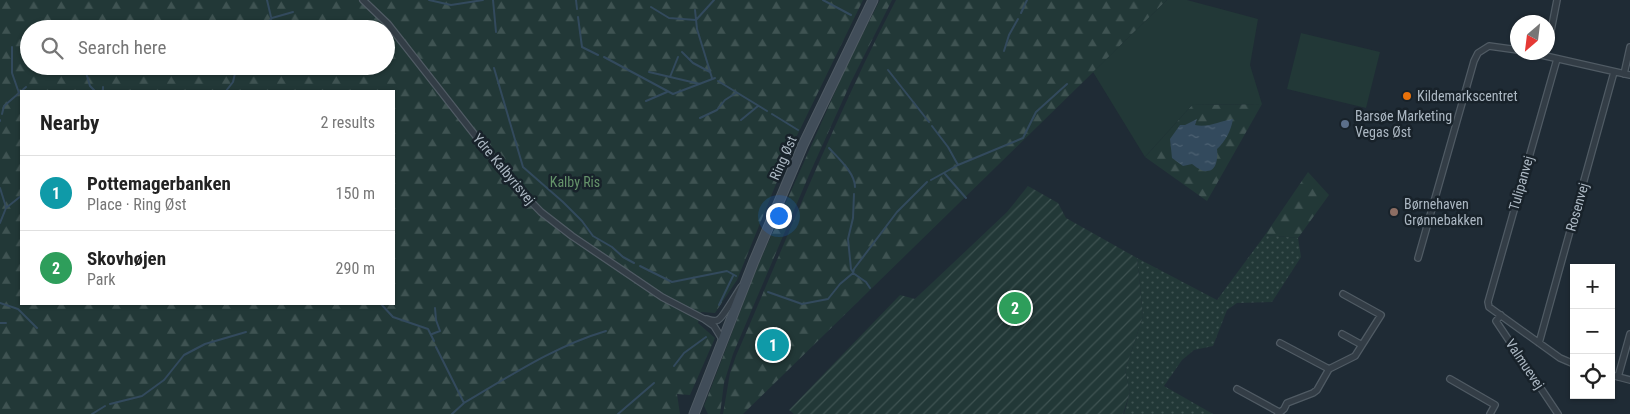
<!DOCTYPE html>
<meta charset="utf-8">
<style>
:root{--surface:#fff;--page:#f2f2f2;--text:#222;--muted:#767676;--line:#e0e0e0;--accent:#2563eb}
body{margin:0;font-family:"Roboto Condensed",sans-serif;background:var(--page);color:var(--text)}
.controls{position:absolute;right:15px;bottom:15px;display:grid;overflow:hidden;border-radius:0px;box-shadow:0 1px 4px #0004}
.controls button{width:45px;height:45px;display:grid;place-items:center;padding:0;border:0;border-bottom:1px solid var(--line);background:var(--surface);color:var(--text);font:25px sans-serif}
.compass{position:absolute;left:1510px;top:15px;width:45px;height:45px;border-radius:50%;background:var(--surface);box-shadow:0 1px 4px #0004;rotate:208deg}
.you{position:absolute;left:778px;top:215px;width:18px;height:18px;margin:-12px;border:4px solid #fff;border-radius:50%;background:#1a73e8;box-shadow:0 0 0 8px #1a73e833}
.badge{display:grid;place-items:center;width:32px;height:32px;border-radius:50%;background:var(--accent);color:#fff;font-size:16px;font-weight:700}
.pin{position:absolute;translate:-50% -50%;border:2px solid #fff;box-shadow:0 1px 5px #0006}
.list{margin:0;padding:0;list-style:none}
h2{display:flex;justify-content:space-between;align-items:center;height:65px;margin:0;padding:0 20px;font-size:21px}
h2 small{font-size:16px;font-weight:400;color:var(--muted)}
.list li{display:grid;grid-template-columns:32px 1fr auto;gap:15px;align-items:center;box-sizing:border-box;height:75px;padding:0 20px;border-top:1px solid var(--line)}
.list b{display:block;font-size:19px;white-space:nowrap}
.list p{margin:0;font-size:16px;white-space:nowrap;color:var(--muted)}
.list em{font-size:16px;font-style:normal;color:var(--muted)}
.icon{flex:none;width:28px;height:28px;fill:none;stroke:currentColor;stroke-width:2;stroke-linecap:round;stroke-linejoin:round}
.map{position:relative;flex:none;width:1630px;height:414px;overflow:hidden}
.search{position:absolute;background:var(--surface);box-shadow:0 1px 4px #0004;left:20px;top:20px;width:375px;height:55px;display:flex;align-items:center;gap:12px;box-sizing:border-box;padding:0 18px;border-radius:28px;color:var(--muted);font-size:19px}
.panel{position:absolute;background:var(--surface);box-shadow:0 1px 4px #0004;left:20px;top:90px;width:375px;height:215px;border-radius:0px}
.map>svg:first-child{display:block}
.grass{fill:url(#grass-dots)}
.forest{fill:url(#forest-firs);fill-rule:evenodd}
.garden{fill:url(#garden-furrows)}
.pitch{fill:#223837}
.water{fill:url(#water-ripples)}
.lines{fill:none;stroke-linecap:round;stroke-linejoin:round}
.stream{stroke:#334a5d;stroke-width:2}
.street-casing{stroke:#505b64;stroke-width:8}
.secondary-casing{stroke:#505b64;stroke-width:11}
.street{stroke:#333d46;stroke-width:5.5}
.secondary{stroke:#414d59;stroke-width:9}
.food-dot{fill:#e8710a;stroke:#18222a;stroke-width:2}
.service-dot{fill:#5c6f8a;stroke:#18222a;stroke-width:2}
.education-dot{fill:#8d6e63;stroke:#18222a;stroke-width:2}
.labels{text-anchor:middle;stroke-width:5;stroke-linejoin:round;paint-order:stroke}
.poi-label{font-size:14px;fill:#acb8c3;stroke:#18222a;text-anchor:start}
.street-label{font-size:14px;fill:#acb8c3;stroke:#18222a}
.park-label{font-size:14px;fill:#65936a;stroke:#18222a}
</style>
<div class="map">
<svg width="1630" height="414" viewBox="0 0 1630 414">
<defs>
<pattern id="grass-dots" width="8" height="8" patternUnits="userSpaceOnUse" patternTransform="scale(1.25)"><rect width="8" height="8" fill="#223837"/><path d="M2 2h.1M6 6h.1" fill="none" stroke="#3f5352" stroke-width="1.8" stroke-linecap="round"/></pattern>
<pattern id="forest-firs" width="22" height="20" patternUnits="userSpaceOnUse" patternTransform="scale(1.25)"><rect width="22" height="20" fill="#223837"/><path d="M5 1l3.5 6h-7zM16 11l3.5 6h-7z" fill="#3f5352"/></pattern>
<pattern id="garden-furrows" width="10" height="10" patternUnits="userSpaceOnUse" patternTransform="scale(1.25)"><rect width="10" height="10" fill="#223837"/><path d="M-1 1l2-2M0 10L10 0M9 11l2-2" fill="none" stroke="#3f5352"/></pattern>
<pattern id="water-ripples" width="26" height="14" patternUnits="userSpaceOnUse" patternTransform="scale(1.25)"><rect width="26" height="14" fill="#334a5d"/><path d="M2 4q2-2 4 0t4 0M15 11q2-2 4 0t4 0" fill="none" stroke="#4e6273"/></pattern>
</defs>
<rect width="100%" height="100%" fill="#1f2b35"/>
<!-- grass -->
<path class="grass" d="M1265 235 1298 238 1301 257 1272 302 1237 303 1227 310 1213 346 1194 350 1182 360 1164 386 1213 414H1124L1130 392 1125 371 1143 316 1137 258 1217 300Z"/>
<!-- forest -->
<path class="forest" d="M0 0H863L789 152 737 280 715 313 701 312 698 323 715 338 690 395 677 394 680 414H0ZM29 29H386V66H29ZM21 91H394V304H21Z
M880 0H892L851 82 809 175 733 354 724 383 720 414H708L704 406 756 270 847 65Z
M896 0H1167L743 414H723L730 373 736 356C788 236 836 115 896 0Z
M1262 104 1207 201 1145 157 1192 105Z
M1308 172 1329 195 1298 238 1265 235Z"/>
<!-- garden -->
<path class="garden" d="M1028 186 1058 203 1066 218 1137 258 1143 316 1125 371 1130 392 1123 414H794L789 410 900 295 915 299 1007 212Z"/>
<!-- pitch -->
<path class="pitch" d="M1167 0H1187L1258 19 1250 65 1262 104 1192 105 1145 157 1093 72Z
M1301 33 1380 52 1366 108 1287 89Z"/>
<!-- water -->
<path class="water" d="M1197 119 1195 125C1208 128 1220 121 1233 119 1231 131 1225 142 1217 149 1218 157 1217 171 1207 171 1202 172 1196 167 1192 164L1183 166 1172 158 1170 139 1180 125H1185Z"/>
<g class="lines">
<!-- stream -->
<path class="stream" d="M267 0 271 17
M429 0 451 5 483 0
M493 0 496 32
M576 0 577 9
M823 0 851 15
M651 7 669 18 696 20 714 0
M695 10 697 29 712 78
M1021 13 1027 0
M578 17 582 47 598 55
M262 29 272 18 293 12
M12 47V73L19 93
M1004 51 1009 35 1018 19
M682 52 693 63 710 72
M604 57 673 94 715 78
M84 66 90 86 95 91
M494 68 523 167 563 202 582 221 593 236 612 247 623 257 634 263
M888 70 929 122
M649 72 700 84
M670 77 678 57
M718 81 767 111
M103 87V91
M226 91 233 82 236 69
M646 101 667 92
M2 114 4 106 26 87
M772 114 798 130
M700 118 717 110 725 100 736 93
M741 120 758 106
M0 121V120
M932 126 948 147 958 165
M829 148C838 158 855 173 855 187
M945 174 966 198
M931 180 958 165 1023 138 1036 112 1067 84
M0 188 6 207
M0 223 6 208 21 196
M640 266 672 282 727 271 736 276
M853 272 851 269 848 239 853 218 854 194
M853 273 854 269 897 212 927 182
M768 292 802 304 828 299 840 284 853 273 866 282 870 288
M0 303 18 309 37 328
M381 304 393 317 428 329 434 341
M719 305 733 276
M0 323H6
M432 334 440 331 436 320 435 308
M436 347 464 403
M674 366 684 353 706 337
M110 404 142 396 164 380 184 355 205 344 246 332
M92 414 105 406
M452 414 464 403C510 376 555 346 606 331
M618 414 654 383"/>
<defs>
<path id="street" d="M363 0 388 24 511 181 541 212 572 236 662 297 704 319 714 326 722 339
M1548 46 1557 0
M1528 52 1630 75
M1557 59 1488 302 1489 307 1560 358 1574 364
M1624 74 1630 47
M1418 258 1474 61 1478 53 1489 46 1518 50
M1501 315 1496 321 1558 414
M706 319C710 320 714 322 718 320 723 318 736 294 741 287
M1342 334 1362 345
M1280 343 1329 369
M1539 343 1614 72
M1611 375 1630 380
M1618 377 1630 334
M1450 379 1495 405 1490 414
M1237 389 1279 412
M1278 414 1284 409 1287 403 1313 393 1317 390 1329 369 1355 356 1381 315 1343 294"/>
<path id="secondary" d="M694 414 754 261 803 145 873 0"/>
</defs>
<!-- street casing -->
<use href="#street" class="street-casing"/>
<!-- secondary casing -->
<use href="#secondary" class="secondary-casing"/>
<!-- street -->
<use href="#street" class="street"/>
<!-- secondary -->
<use href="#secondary" class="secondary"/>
</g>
<!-- markers -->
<circle class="food-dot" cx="1407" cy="96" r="5"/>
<circle class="service-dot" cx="1345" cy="124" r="5"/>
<circle class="education-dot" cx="1394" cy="212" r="5"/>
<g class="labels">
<!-- poi labels -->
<g class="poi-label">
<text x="1417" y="101">Kildemarkscentret</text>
<text x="1355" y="121">Barsøe Marketing<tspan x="1355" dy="16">Vegas Øst</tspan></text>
<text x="1404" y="209">Børnehaven<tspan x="1404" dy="16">Grønnebakken</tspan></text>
</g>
<!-- street labels -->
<g class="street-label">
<text transform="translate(783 158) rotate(-66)" y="5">Ring Øst</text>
<text transform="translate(504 169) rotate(50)" y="5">Ydre Kalbyrisvej</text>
<text transform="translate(1521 183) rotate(-74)" y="5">Tulipanvej</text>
<text transform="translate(1577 207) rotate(-74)" y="5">Rosenvej</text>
<text transform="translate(1525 364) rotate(56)" y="5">Valmuevej</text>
</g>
<!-- park labels -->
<g class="park-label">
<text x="575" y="187">Kalby Ris</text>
</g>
</g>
</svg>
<div class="controls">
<button>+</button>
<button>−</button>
<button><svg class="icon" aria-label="locate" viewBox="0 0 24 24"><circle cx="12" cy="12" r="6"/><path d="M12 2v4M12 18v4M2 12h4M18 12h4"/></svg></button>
</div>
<svg class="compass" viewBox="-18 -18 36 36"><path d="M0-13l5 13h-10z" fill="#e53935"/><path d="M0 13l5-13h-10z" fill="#767676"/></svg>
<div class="you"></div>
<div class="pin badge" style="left:773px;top:345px;background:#0f9aa8">1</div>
<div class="pin badge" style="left:1015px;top:308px;background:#2e9e5b">2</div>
<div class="search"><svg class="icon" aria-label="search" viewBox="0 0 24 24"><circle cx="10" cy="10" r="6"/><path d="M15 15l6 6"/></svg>Search here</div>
<section class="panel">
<h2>Nearby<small>2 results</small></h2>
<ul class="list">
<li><span class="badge" style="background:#0f9aa8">1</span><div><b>Pottemagerbanken</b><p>Place · Ring Øst</p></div><em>150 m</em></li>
<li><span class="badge" style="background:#2e9e5b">2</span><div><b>Skovhøjen</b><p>Park</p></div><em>290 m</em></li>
</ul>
</section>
</div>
